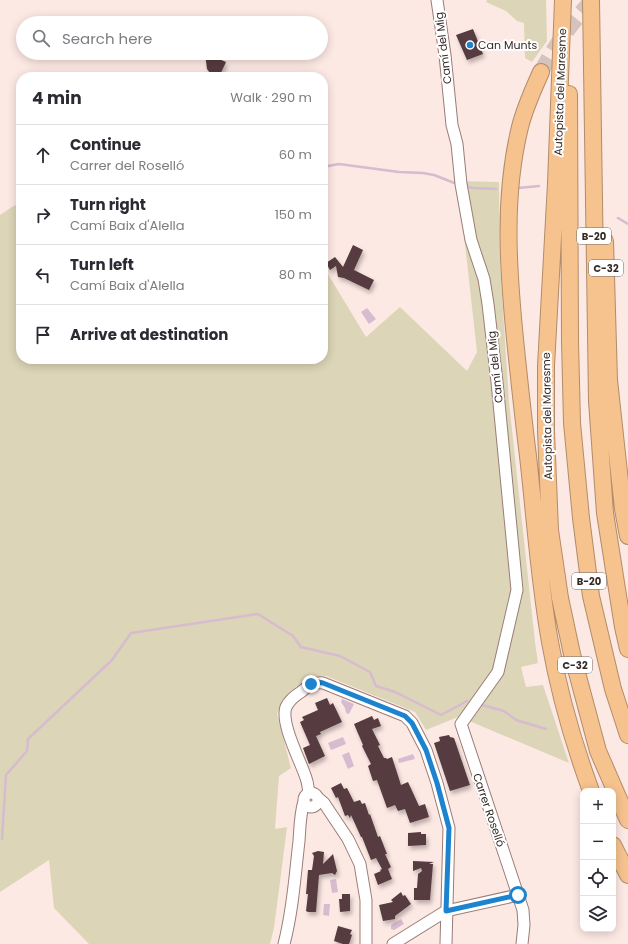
<!DOCTYPE html>
<meta charset="utf-8">
<style>
:root{--surface:#fff;--page:#f7f7f7;--text:#2b2b33;--muted:#7c7c81;--line:#e1e1e2}
body{margin:0;font-family:Poppins,sans-serif;background:var(--page);color:var(--text)}
.controls{position:absolute;right:12px;bottom:12px;display:grid;overflow:hidden;border-radius:8px;box-shadow:0 2px 10px #0003}
.controls button{width:36px;height:36px;display:grid;place-items:center;padding:0;border:0;border-bottom:1px solid var(--line);background:var(--surface);color:var(--text);font:20px sans-serif}
.stop{position:absolute;width:12px;height:12px;margin:-9px;border:3px solid #1d83ce;border-radius:50%;background:#fff}
.stop.end{background:#1d83ce;border-color:#fff;box-shadow:0 1px 4px #0008}
.list{margin:0;padding:0;list-style:none}
h2{display:flex;justify-content:space-between;align-items:center;height:52px;margin:0;padding:0 16px;font-size:17px}
h2 small{font-size:13px;font-weight:400;color:var(--muted)}
.list li{display:grid;grid-template-columns:26px 1fr auto;gap:12px;align-items:center;box-sizing:border-box;height:60px;padding:0 16px;border-top:1px solid var(--line)}
.list b{display:block;font-size:15px;white-space:nowrap}
.list p{margin:0;font-size:13px;white-space:nowrap;color:var(--muted)}
.list em{font-size:13px;font-style:normal;color:var(--muted)}
.icon{flex:none;width:22px;height:22px;fill:none;stroke:currentColor;stroke-width:2;stroke-linecap:round;stroke-linejoin:round}
.map{position:relative;flex:none;width:628px;height:944px;overflow:hidden}
.search{position:absolute;background:var(--surface);box-shadow:0 2px 10px #0003;left:16px;top:16px;width:312px;height:44px;display:flex;align-items:center;gap:10px;box-sizing:border-box;padding:0 14px;border-radius:22px;color:var(--muted);font-size:15px}
.panel{position:absolute;background:var(--surface);box-shadow:0 2px 10px #0003;left:16px;top:72px;width:312px;height:292px;border-radius:16px}
.map>svg:first-child{display:block}
.green{fill:#dcd5b7}
.water{fill:#d7bbcf}
.lines{fill:none;stroke-linecap:round;stroke-linejoin:round}
.stream{stroke:#d7bbcf;stroke-width:2.5}
.building{fill:#563a3f;filter:url(#shadow)}
.highway-tunnel{stroke:#d5c3be;stroke-width:16;stroke-dasharray:16 8;stroke-linecap:butt}
.minor-casing{stroke:#9a7d76;stroke-width:13}
.highway-casing{stroke:#b28c6a;stroke-width:18}
.minor{stroke:#fff;stroke-width:11}
.highway{stroke:#f6c28e;stroke-width:16}
.route{stroke:#1d83ce;stroke-width:5}
.poi-dot{fill:#1d83ce;stroke:#fff;stroke-width:1.5}
.labels{text-anchor:middle;stroke-width:4;stroke-linejoin:round;paint-order:stroke}
.shield{fill:#fff;stroke:#726967;stroke-width:1}
.shield-label{font-size:10px;font-weight:bold;fill:#352926}
.poi-label{font-size:11px;fill:#352926;stroke:#fff;text-anchor:start}
.street-label{font-size:11px;fill:#352926;stroke:#fff}
</style>
<div class="map">
<svg width="628" height="944" viewBox="0 0 628 944">
<defs>
<filter id="shadow"><feDropShadow dx="2" dy="3.5" stdDeviation="2" flood-color="#0004"/></filter>
</defs>
<rect width="100%" height="100%" fill="#fde9e4"/>
<!-- green -->
<path class="green" d="M487 0H546L547 41 532 62 525 58 524 23 517 21 506 11 486 2Z
M458 181 499 182 500 264 509 402 535 642 538 663 521 667 526 687 543 685 569 763 467 720 458 717 426 730 415 712 326 676 311 678 297 687 282 703 277 714 291 768 279 776 275 829 287 827 274 928 270 944H89L54 908 49 860 0 892V215L12 207 21 203V359H323V266L366 337 400 307 467 371 477 352Z"/>
<!-- water -->
<path class="water" d="M367 308 376 319 369 324 361 312Z
M342 699 354 704 349 714 346 713 345 708 341 702Z
M343 737 346 744 331 750 328 743Z
M349 752 354 766 348 769 342 755Z
M413 754 415 759 399 763 398 759Z
M336 879 338 892 332 893 330 880Z
M324 904H330L329 916 323 915Z
M401 919 404 924 394 930 391 929V925Z"/>
<g class="lines">
<!-- stream -->
<path class="stream" d="M323 167 339 164 399 172 423 173 434 175 457 184
M464 186 473 188 496 189
M518 188 539 186
M618 218 628 224
M482 705 504 711 516 720 546 729
M2 839 6 775 27 751 28 739 112 660 131 633 258 614 293 636 301 647 340 656 370 672 376 686 395 692 441 715 467 701"/>
</g>
<!-- building -->
<path class="building" d="M473 29 483 54 467 60 456 35Z
M205 53 226 62 219 77H213L207 69Z
M353 245 363 250 354 270 374 280 369 290 344 278 338 277 336 266 330 270 326 263 335 257 343 267Z
M327 698 330 705 333 703 342 722 320 732 321 734 316 736 325 756 309 764 303 748 310 745 300 722 304 720 302 717 318 710 315 703Z
M372 716 374 720 378 718 381 726 372 729 380 745 378 746 384 758H386L387 759 392 757 401 785 408 782 419 806 425 804 429 817 410 823 405 809 398 811 395 805 387 808 377 780 373 781 368 766 371 764 362 746 363 745 354 724Z
M449 735 450 737 454 738 470 785 450 791 434 743 440 741 439 737Z
M341 783 344 789 347 788 354 802 360 800 362 804 365 803 369 815 370 814 378 837 380 836 387 854H385L391 867 388 869 392 879 378 885 374 874 381 871 380 870 382 869 376 858 371 860 362 837H361L351 815 350 818 348 815 345 816 338 797 336 798 331 788Z
M421 832V834H426V845L408 846V833Z
M318 851 324 852 323 864 333 854 337 871 335 875 332 873 319 875 316 912H308L306 911 308 894H306L308 870H312L314 856 312 853Z
M413 861 434 862 429 864H433L430 900H414V888H417L418 874 422 871 421 868 413 871Z
M401 892 403 896 405 895 411 904 395 916V919L383 921 379 905 393 902 391 900Z
M342 894H350V911L340 912 339 899H342Z
M338 926 352 930 350 934 352 935 349 944H343L334 941Z"/>
<g class="lines">
<!-- highway-tunnel -->
<path class="highway-tunnel" d="M541 72C555 46 572 21 593 0"/>
<defs>
<path id="minor" d="M437 0 445 55 452 125 457 144 461 184 471 240 484 279 488 304 497 382 517 590 498 672 461 724 523 910 524 925 522 944
M304 800a7 7 0 1 1 14 0a7 7 0 1 1-14 0Z
M309 793C308 788 308 783 306 778 301 762 280 723 286 707 289 701 296 695 301 692 308 686 313 682 323 683L405 716 412 723 426 750 437 783 449 828 446 944
M318 798 324 803 348 839 360 864 366 900V944
M284 944C293 910 295 875 299 841 300 827 300 814 304 801
M393 944 446 911 518 895"/>
<path id="highway" d="M563 0 556 183 546 366V431L550 530 560 598 572 654 598 751 628 820
M591 0 597 401 605 513 623 627 628 649
M541 72C533 90 525 107 520 127 503 196 508 268 515 339 519 378 523 417 528 456 535 518 539 581 550 642 559 693 573 742 591 791
M569 94 570 341 572 423 581 518 591 596 613 689 628 735
M605 241 609 380 623 509 628 536
M613 845 628 875"/>
</defs>
<!-- minor casing -->
<use href="#minor" class="minor-casing"/>
<!-- highway casing -->
<use href="#highway" class="highway-casing"/>
<!-- minor -->
<use href="#minor" class="minor"/>
<!-- highway -->
<use href="#highway" class="highway"/>
</g>
<g class="lines">
<!-- route -->
<path class="route" d="M311 684 318 682 323 683 405 716 412 723 426 750 437 783 449 828 446 911 518 895"/>
</g>
<!-- markers -->
<circle class="poi-dot" cx="470" cy="45" r="4"/>
<g class="labels">
<!-- shield labels -->
<g class="shield">
<rect x="577" y="228" width="34" height="16" rx="3"/>
<rect x="589" y="260" width="34" height="16" rx="3"/>
<rect x="572" y="573" width="34" height="16" rx="3"/>
<rect x="558" y="657" width="34" height="16" rx="3"/>
</g>
<g class="shield-label">
<text x="594" y="240">B-20</text>
<text x="606" y="272">C-32</text>
<text x="589" y="585">B-20</text>
<text x="575" y="669">C-32</text>
</g>
<!-- poi labels -->
<g class="poi-label">
<text x="478" y="49">Can Munts</text>
</g>
<!-- street labels -->
<g class="street-label">
<text transform="translate(443 48) rotate(-97)" y="4">Camí del Mig</text>
<text transform="translate(560 92) rotate(-88)" y="4">Autopista del Maresme</text>
<text transform="translate(495 367) rotate(-96)" y="4">Camí del Mig</text>
<text transform="translate(547 416) rotate(-91)" y="4">Autopista del Maresme</text>
<text transform="translate(489 810) rotate(71)" y="4">Carrer Roselló</text>
</g>
</g>
</svg>
<div class="controls">
<button>+</button>
<button>−</button>
<button><svg class="icon" aria-label="locate" viewBox="0 0 24 24"><circle cx="12" cy="12" r="6"/><path d="M12 2v4M12 18v4M2 12h4M18 12h4"/></svg></button>
<button><svg class="icon" aria-label="layers" viewBox="0 0 24 24"><path d="M12 4l9 5-9 5-9-5zM3 14l9 5 9-5"/></svg></button>
</div>
<div class="stop" style="left:518px;top:895px"></div>
<div class="stop end" style="left:311px;top:684px"></div>
<div class="search"><svg class="icon" aria-label="search" viewBox="0 0 24 24"><circle cx="10" cy="10" r="6"/><path d="M15 15l6 6"/></svg>Search here</div>
<section class="panel">
<h2>4 min<small>Walk · 290 m</small></h2>
<ul class="list">
<li><svg class="icon" aria-label="ahead" viewBox="0 0 24 24"><path d="M12 20V5M6 11l6-6 6 6"/></svg><div><b>Continue</b><p>Carrer del Roselló</p></div><em>60 m</em></li>
<li><svg class="icon" aria-label="right" viewBox="0 0 24 24"><path d="M7 20v-9h11M14 6l5 5-5 5"/></svg><div><b>Turn right</b><p>Camí Baix d'Alella</p></div><em>150 m</em></li>
<li><svg class="icon" aria-label="left" viewBox="0 0 24 24"><path d="M17 20v-9H6M10 6l-5 5 5 5"/></svg><div><b>Turn left</b><p>Camí Baix d'Alella</p></div><em>80 m</em></li>
<li><svg class="icon" aria-label="arrive" viewBox="0 0 24 24"><path d="M6 21V4h12l-3 4 3 4H6"/></svg><div><b>Arrive at destination</b></div></li>
</ul>
</section>
</div>
